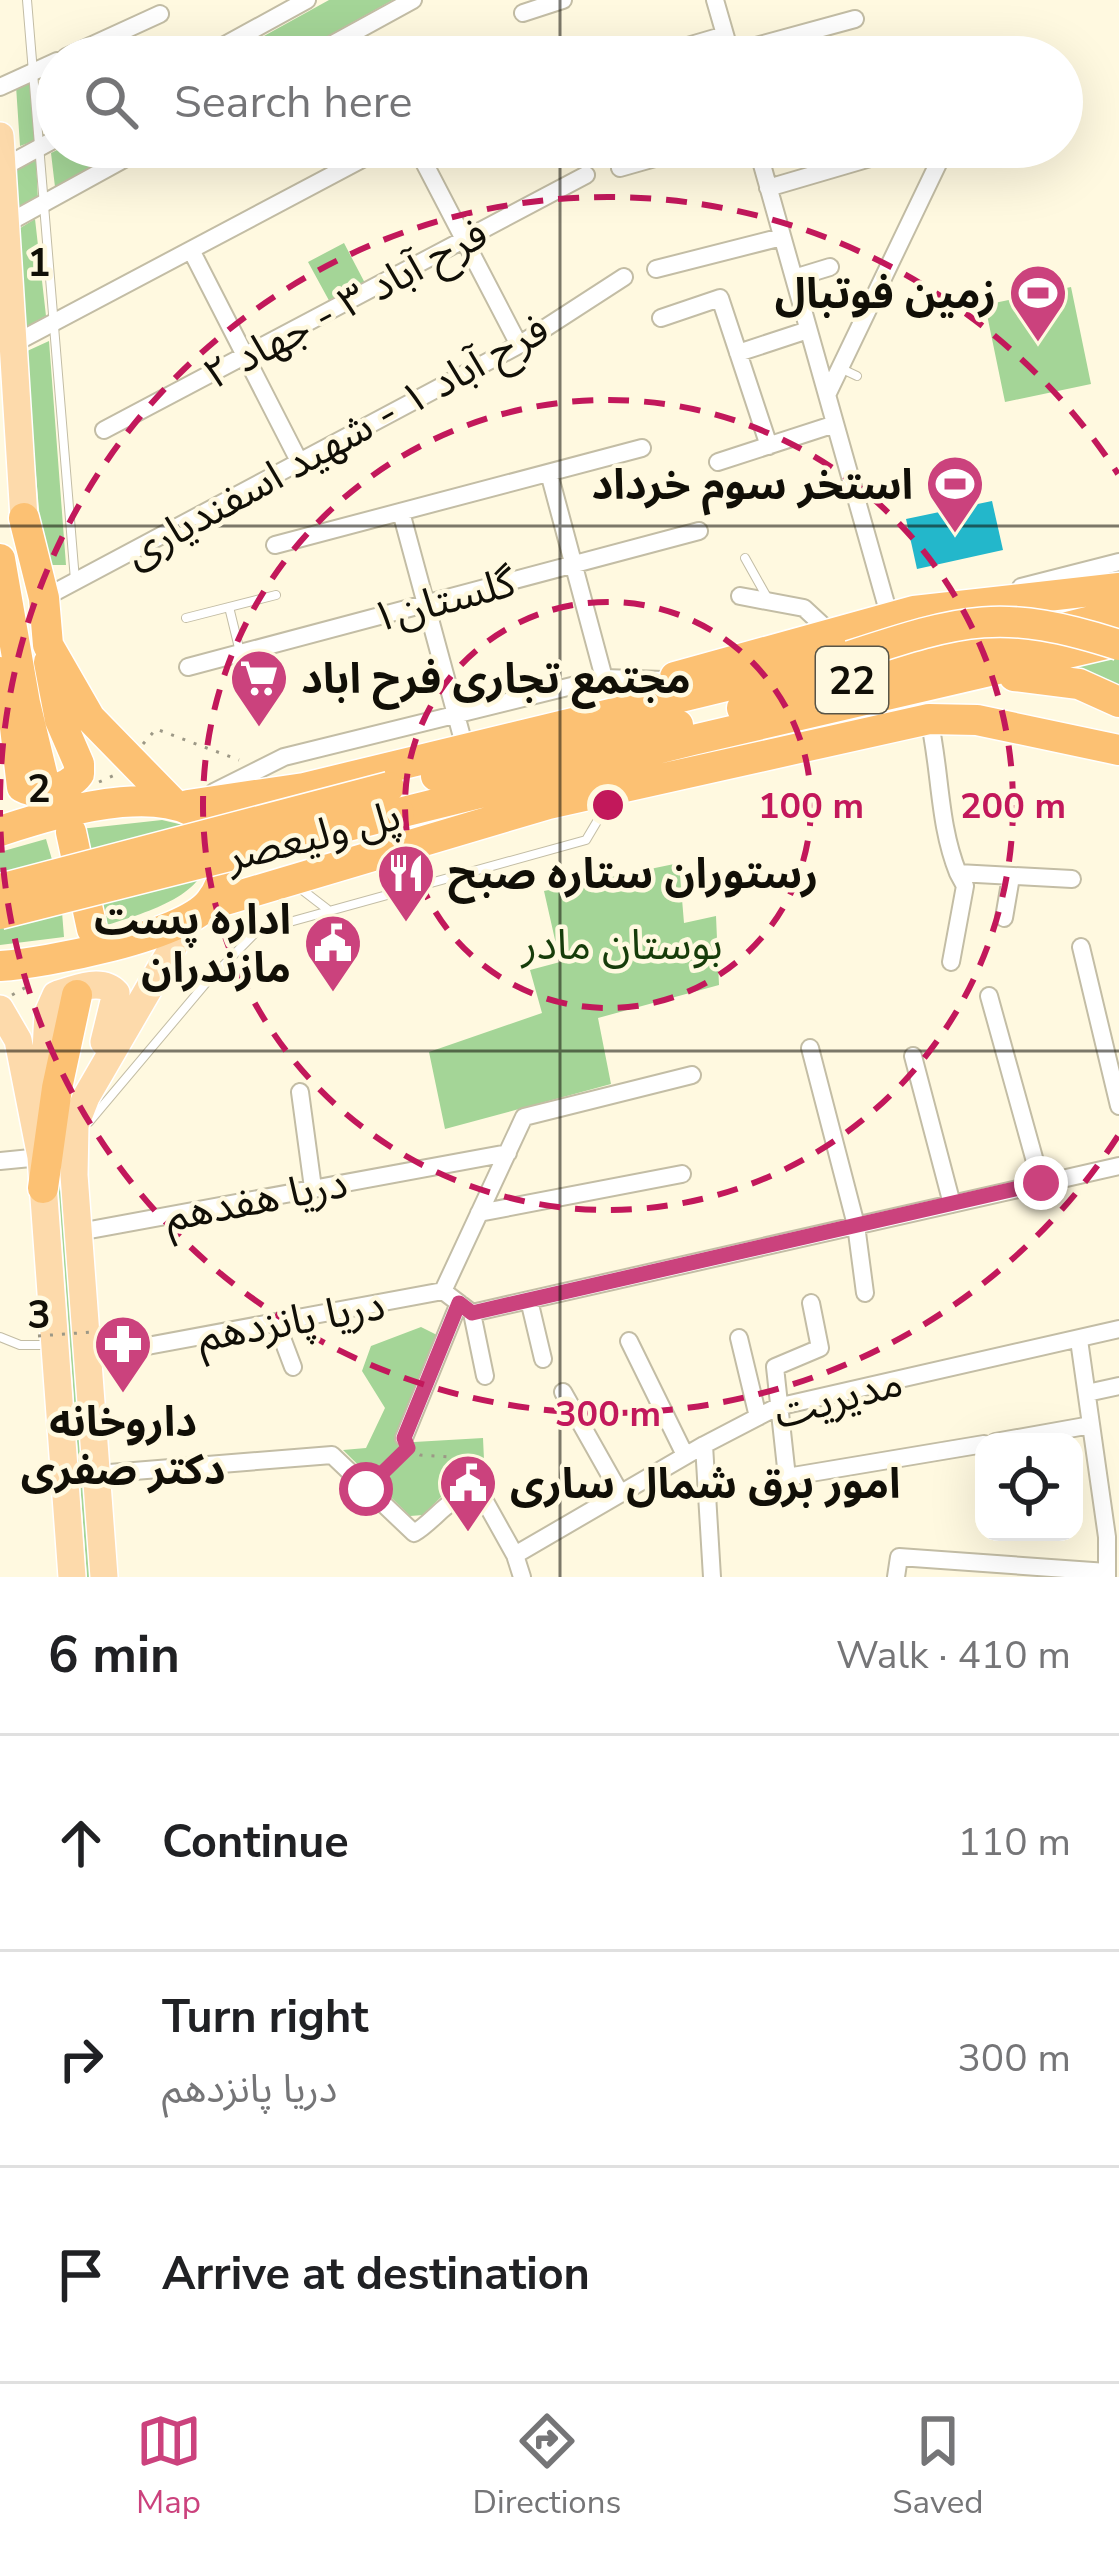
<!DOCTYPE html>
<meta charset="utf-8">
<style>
:root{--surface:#fff;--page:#f6f6f6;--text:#202124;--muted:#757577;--line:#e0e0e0;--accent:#cb427d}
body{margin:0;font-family:"Nunito Sans","Noto Sans Arabic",sans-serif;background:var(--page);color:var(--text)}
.controls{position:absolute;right:36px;bottom:36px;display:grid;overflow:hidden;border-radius:24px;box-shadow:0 12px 48px #0002}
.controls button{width:108px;height:108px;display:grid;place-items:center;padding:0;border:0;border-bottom:3px solid var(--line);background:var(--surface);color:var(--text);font:60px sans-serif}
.stop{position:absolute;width:36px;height:36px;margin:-27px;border:9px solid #cb427d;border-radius:50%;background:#fff}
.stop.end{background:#cb427d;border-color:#fff;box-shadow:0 3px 12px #0008}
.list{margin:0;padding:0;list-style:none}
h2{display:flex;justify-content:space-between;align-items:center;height:156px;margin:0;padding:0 48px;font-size:51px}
h2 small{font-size:39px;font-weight:400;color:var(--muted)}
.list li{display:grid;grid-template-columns:78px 1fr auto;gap:36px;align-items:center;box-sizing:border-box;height:216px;padding:0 48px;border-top:3px solid var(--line)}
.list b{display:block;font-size:45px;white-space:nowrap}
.list p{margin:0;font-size:39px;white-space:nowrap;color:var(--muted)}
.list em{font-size:39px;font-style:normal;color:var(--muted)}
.icon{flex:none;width:66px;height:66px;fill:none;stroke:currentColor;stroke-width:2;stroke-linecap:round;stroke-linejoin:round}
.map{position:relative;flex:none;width:1119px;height:1577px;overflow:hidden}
.search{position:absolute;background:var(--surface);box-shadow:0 12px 48px #0002;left:36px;right:36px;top:36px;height:132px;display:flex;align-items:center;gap:30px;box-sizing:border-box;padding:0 42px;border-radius:66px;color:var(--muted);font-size:45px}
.sheet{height:804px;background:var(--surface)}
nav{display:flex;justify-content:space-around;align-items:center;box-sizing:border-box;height:168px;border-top:3px solid var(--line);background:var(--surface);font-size:33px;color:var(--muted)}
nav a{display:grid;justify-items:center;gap:6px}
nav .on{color:var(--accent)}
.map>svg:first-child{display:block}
.green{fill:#a4d597}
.water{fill:#23b7cb}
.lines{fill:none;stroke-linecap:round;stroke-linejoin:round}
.lane-casing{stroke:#c3bda5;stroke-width:10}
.street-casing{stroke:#c3bda5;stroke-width:20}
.primary-casing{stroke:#fff;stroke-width:30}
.highway-casing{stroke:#fff;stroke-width:33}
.path{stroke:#9c9886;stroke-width:3;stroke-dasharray:3 9;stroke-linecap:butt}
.lane{stroke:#fff;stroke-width:8}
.street{stroke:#fff;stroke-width:16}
.primary{stroke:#fddaab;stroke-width:27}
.highway{stroke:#fcc173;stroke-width:30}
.highway-bridge-casing{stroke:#fff;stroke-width:33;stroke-linecap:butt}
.path-bridge{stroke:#9c9886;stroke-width:3;stroke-dasharray:3 9;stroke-linecap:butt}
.highway-bridge{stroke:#fcc173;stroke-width:30}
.route{stroke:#cb427d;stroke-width:15}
.grid{fill:none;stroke:#110f07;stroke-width:3;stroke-opacity:0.55}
.ring{fill:none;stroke:#c2185b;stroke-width:6;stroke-dasharray:21 15}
.labels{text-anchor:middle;stroke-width:9;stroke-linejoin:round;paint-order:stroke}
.shield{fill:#fff9e0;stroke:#585548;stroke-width:3}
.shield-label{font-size:39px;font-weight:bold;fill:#110f07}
.poi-label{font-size:42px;font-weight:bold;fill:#110f07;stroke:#fff9e0;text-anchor:end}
.street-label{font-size:42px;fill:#110f07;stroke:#fff9e0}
.park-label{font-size:42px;fill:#163c0a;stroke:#fff9e0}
.grid-label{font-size:39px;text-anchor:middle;font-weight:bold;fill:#110f07;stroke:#fff9e0;stroke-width:9;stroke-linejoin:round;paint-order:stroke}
.centre{fill:#c2185b;stroke:#fff9e0;stroke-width:6}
.ring-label{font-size:36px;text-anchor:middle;font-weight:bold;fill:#c2185b;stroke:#fff9e0;stroke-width:9;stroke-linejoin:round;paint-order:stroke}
</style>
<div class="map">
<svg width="1119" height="1577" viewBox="0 0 1119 1577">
<rect width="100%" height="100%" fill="#fff9e0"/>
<!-- green -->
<path class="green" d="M329 0H393L290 57H226Z
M32 80 37 140 20 146 16 86Z
M63 147H128L55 187 51 153Z
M36 158 38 201 18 208 15 168Z
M35 219 46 316 26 327 17 230Z
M344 243 367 287 332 306 308 262Z
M1071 287 1091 384 1005 402 985 305Z
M49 341 66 565H44L25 352Z
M1119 656V687L1109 680 1064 670Z
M162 820 192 827C196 837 205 853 204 864 202 899 128 918 101 927L80 829Z
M46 839 60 887 64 937 0 945V852Z
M679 863 684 923 716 916 719 985 598 1018 611 1084 445 1129 429 1052 542 1013 530 970 560 962 544 891Z
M68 1096 92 1577H87L56 1152Z
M421 1327 439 1336 397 1443 483 1438 485 1482 455 1483 423 1515 410 1516 343 1450 366 1448 385 1408 362 1371 371 1346Z"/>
<!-- water -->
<path class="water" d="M992 501 1003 550 917 569 906 519Z"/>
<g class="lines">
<defs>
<path id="lane" d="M27 0 75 580
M840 368 857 376
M745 558 768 599
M229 607 240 652
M186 618 276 595
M301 889 327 909
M89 1122 206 983 257 931 586 840 605 808 615 802
M0 1337 20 1345H47"/>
<path id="street" d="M715 0 728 45
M523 13 563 0
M730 53 855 19
M66 57 160 14
M203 57 307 0
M309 57 413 0
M650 57 725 35
M0 87 57 61
M416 147 519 345
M757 147 890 618
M2 168 57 138
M620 168 694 147
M768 188 884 154
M6 224 146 147
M191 250 299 461
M656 269 782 237
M794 278 830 267
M661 318 720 298 769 446
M15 343 385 147
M738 353 808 330
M827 395 946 147
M104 430 586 175
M718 462 835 424
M549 473 604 678
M401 512 465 748
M275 545 642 448
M1021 587 1119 562
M740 596 804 608 831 633
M44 598 519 345 624 277
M188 667 699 531
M929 719C941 772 938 823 958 873L1072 879
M214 792 284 757 604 678 663 680
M1004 918 1011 877
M1081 947 1119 1106
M951 962 965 886 958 873
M989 996 1041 1183
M810 1048 856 1225 865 1293
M913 1056 952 1204
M300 1092 313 1188
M0 1161 41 1157
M479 1213 682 1174
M79 1232 508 1153
M443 1291 524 1117 692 1075
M529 1300 543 1359
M811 1303 820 1348 775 1367 787 1477 984 1444
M472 1313 485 1376
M276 1322 293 1367
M739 1338 758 1417
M1079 1340 1107 1537V1577
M629 1341 685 1455
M88 1357 443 1291 472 1313 1119 1166
M563 1392 620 1493
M1087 1393 1119 1386
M404 1438 459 1303
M995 1442 1091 1425
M704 1445 712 1577
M97 1474 332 1455 414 1533C436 1521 455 1486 482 1496L515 1555 522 1577
M515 1555 704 1445 777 1407 1119 1329
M896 1577 899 1557 1107 1572"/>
<path id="primary" d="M0 136 24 518
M0 1009 18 1040 41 1157 72 1577
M36 1108 45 1071 48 1013 56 995C74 989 102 977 116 993L104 1042
M104 1577 74 1175 75 1125 86 1097 191 916"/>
<path id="highway" d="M24 518 44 598 48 645 90 718 173 803
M0 559 25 703 44 782
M0 672 15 727 22 787C38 796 68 789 79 774V764L60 720 49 662
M1014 676 1079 684 1119 702
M675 677 914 611 1119 588
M758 680 850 656
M742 708 1119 614
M583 740 678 725
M436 776 599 734
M188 805 304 788 776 674
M399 813 693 740 1119 641
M0 831C56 813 190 769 220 841 228 862 224 884 210 902 183 937 45 963 0 966
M71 832 92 929
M208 905 548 804 929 719 977 720 1119 750
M43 1188 57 1088 77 995"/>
</defs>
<!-- lane casing -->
<use href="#lane" class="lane-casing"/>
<!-- street casing -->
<use href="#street" class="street-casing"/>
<!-- primary casing -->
<use href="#primary" class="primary-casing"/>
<!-- highway casing -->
<use href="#highway" class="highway-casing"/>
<!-- path -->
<path class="path" d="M143 744 156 729 239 760
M99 782 117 774
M12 995 30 985
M409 1449 420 1455 450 1457 458 1468 476 1469 480 1481
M376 1479 404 1453"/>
<!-- lane -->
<use href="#lane" class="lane"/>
<!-- street -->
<use href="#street" class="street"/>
<!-- primary -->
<use href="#primary" class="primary"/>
<!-- highway -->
<use href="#highway" class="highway"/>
<defs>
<path id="highway-bridge" d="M850 656C963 619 1002 607 1119 645
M0 889 389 787
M0 914 399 813"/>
</defs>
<!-- highway-bridge casing -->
<use href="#highway-bridge" class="highway-bridge-casing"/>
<!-- path-bridge -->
<path class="path-bridge" d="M38 1336 106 1331"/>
<!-- highway-bridge -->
<use href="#highway-bridge" class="highway-bridge"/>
</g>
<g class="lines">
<!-- route -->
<path class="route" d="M366 1489 408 1448 404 1438 459 1303 472 1313 1041 1183"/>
</g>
<!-- grid -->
<path class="grid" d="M560 0V57M560 147V1577M0 526H1119M0 1051H1119"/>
<!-- distance rings -->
<g class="ring">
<circle cx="608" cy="805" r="203"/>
<circle cx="608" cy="805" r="405"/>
<path d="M1118 1136A608 608 0 0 1 0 810M0 800A608 608 0 0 1 1118 474"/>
</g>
<!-- icons -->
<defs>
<symbol id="stadium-pin" viewBox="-11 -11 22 30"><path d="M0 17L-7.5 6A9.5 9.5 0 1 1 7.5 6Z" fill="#cb427d" stroke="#fff9e0"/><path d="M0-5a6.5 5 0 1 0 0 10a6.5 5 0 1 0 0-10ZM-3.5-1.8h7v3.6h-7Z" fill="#fff"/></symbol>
<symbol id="supermarket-pin" viewBox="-11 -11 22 30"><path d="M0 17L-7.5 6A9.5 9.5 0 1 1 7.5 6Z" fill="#cb427d" stroke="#fff9e0"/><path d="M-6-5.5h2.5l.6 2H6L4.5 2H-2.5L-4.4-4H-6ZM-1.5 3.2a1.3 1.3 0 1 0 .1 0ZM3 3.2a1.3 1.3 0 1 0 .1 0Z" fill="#fff"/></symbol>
<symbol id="restaurant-pin" viewBox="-11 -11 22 30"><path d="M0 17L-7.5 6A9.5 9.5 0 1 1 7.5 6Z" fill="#cb427d" stroke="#fff9e0"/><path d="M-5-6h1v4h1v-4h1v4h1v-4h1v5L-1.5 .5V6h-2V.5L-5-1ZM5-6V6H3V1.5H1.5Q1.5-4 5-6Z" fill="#fff"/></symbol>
<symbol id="civic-pin" viewBox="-11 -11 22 30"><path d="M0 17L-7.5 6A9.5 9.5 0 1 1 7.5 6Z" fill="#cb427d" stroke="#fff9e0"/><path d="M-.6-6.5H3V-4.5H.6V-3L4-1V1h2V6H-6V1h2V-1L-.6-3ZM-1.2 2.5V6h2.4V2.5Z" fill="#fff"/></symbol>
<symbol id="pharmacy-pin" viewBox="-11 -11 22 30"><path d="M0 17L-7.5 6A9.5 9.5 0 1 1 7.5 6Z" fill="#cb427d" stroke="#fff9e0"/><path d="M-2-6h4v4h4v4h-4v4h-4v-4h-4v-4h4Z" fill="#fff"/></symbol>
</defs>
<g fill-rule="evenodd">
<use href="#stadium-pin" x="1005" y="260" width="66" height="90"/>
<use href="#stadium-pin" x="922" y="451" width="66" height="90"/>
<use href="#supermarket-pin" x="226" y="645" width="66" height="90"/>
<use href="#restaurant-pin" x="373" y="840" width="66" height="90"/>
<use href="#civic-pin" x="300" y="910" width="66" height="90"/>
<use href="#pharmacy-pin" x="90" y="1311" width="66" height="90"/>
<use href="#civic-pin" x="435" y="1450" width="66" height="90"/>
</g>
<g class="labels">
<!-- shield labels -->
<rect class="shield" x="816" y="647" width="72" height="66" rx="9"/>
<g class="shield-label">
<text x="852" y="694">22</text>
</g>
<!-- poi labels -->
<g class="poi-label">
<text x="996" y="308">زمین فوتبال</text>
<text x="913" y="499">استخر سوم خرداد</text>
<text x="301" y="693" text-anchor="start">مجتمع تجاری فرح اباد</text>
<text x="448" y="888" text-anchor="start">رستوران ستاره صبح</text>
<text x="291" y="934">اداره پست<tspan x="291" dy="48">مازندران</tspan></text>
<text x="123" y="1436" text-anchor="middle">داروخانه<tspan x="123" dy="48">دکتر صفری</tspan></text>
<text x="510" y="1498" text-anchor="start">امور برق شمال ساری</text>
</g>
<!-- street labels -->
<g class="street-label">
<text transform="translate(345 303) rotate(-28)" y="15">فرح آباد ۳ - جهاد ۲</text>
<text transform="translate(336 440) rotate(-29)" y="15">فرح آباد ۱ - شهید اسفندیاری</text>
<text transform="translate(443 599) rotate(-15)" y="15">گلستان۱</text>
<text transform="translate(313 835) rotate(-14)" y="15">پل ولیعصر</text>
<text transform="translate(256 1199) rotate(-11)" y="15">دریا هفدهم</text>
<text transform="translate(291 1320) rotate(-10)" y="15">دریا پانزدهم</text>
<text transform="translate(838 1397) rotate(-15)" y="15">مدیریت</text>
</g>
<!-- park labels -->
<g class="park-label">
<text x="622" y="959">بوستان مادر</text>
</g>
</g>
<g class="grid-label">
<text x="39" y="276">1</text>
<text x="39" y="802">2</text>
<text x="39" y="1328">3</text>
</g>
<circle cx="608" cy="805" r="18" class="centre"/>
<g class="ring-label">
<text x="811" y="818">100 m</text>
<text x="1013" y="818">200 m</text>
<text x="608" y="1426">300 m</text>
</g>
</svg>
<div class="controls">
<button><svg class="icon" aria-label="locate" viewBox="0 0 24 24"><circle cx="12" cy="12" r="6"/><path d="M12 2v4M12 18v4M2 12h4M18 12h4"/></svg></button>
</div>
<div class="stop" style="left:366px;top:1489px"></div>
<div class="stop end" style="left:1041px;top:1183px"></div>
<div class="search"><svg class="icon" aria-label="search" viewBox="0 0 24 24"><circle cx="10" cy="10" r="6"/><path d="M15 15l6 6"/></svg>Search here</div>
</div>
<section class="sheet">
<h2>6 min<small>Walk · 410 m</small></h2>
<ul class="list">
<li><svg class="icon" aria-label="ahead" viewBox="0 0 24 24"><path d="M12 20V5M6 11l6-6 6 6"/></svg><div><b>Continue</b></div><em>110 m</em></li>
<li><svg class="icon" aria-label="right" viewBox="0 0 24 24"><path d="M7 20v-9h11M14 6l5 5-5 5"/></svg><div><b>Turn right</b><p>دریا پانزدهم</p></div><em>300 m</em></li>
<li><svg class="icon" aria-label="arrive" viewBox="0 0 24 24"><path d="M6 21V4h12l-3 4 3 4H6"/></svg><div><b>Arrive at destination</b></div></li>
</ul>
</section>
<nav>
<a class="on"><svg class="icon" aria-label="map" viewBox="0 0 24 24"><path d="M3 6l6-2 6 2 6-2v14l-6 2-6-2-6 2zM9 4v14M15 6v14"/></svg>Map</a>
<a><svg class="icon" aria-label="directions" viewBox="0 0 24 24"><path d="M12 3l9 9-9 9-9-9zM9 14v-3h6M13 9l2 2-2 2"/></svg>Directions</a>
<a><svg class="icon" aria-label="saved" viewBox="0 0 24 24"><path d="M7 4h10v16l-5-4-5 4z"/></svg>Saved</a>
</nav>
